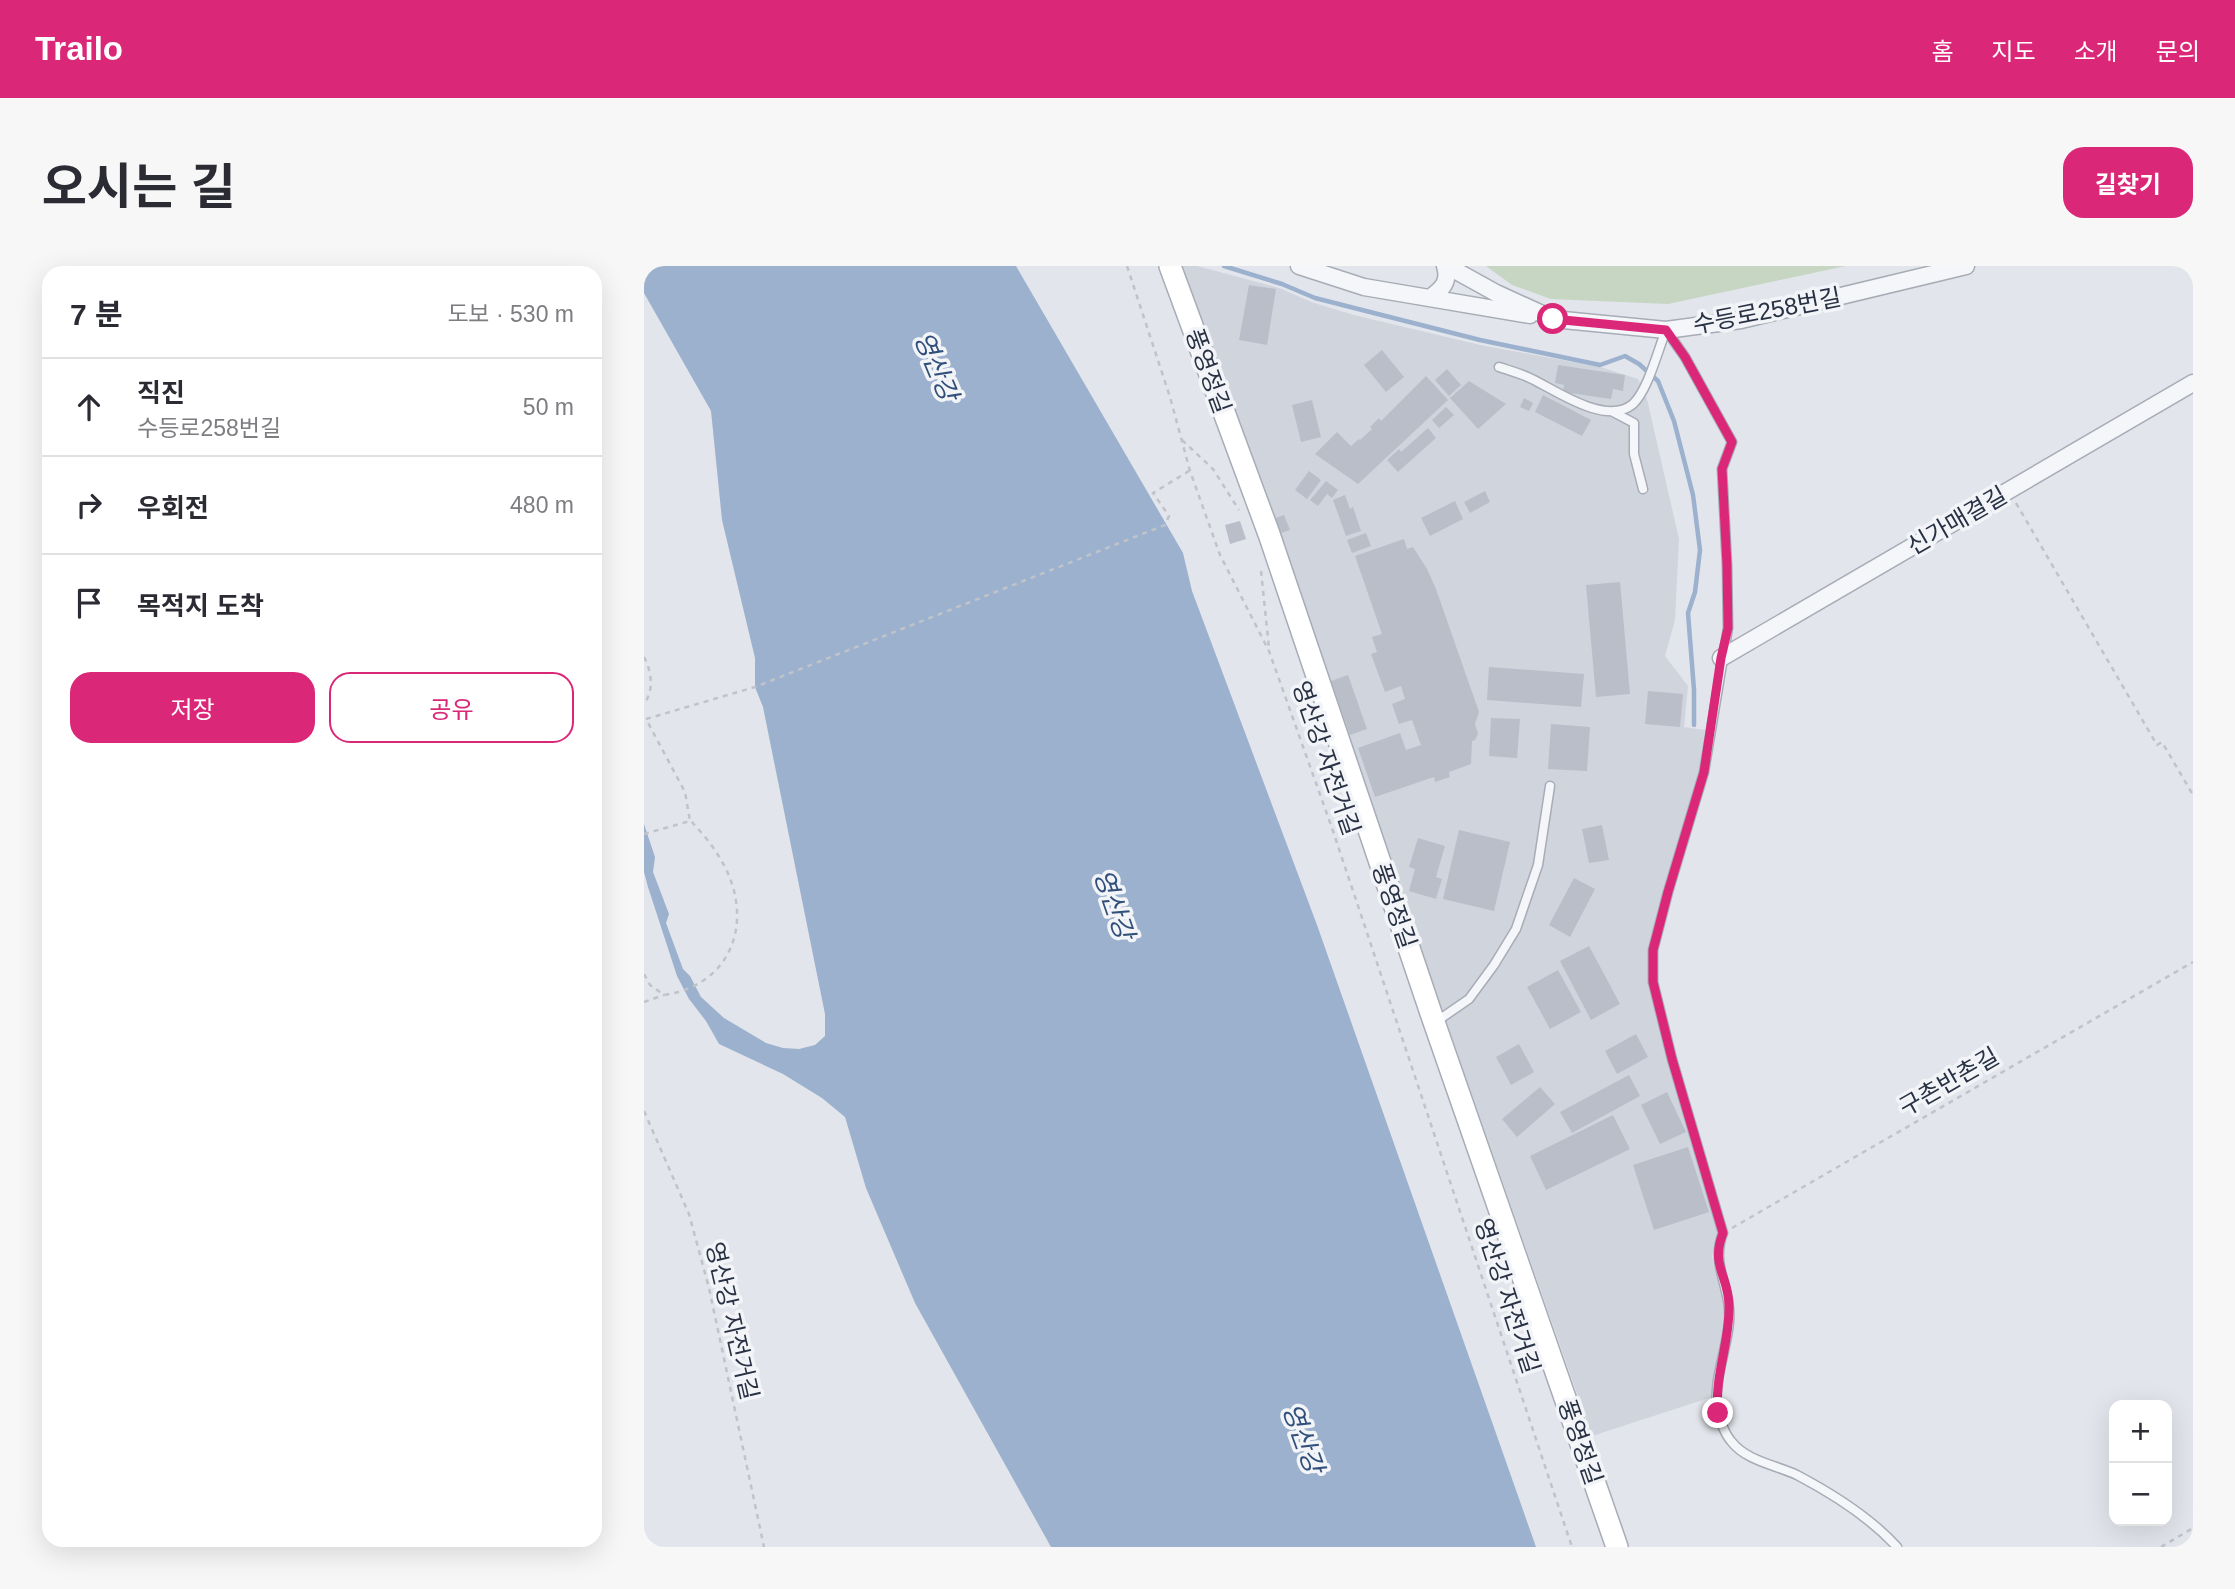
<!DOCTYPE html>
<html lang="ko">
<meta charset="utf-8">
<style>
:root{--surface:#fff;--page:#f7f7f7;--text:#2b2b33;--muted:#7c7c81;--line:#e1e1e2;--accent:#db2777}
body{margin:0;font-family:Helvetica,"Noto Sans KR",sans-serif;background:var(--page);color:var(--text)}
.controls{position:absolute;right:21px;bottom:21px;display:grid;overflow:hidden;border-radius:14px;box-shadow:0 7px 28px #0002}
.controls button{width:63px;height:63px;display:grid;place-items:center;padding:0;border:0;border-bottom:2px solid var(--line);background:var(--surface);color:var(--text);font:35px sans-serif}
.stop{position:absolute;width:21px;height:21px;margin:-16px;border:5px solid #db2777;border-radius:50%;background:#fff}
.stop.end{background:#db2777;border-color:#fff;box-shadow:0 2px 7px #0008}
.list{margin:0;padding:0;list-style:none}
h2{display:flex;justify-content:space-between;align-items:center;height:91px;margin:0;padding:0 28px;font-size:30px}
h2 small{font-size:23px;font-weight:400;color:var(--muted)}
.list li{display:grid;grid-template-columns:46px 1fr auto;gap:21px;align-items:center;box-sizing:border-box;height:98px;padding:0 28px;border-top:2px solid var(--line)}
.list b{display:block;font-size:26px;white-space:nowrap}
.list p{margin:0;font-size:23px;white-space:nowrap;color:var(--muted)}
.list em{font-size:23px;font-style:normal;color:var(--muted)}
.actions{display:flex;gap:14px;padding:21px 28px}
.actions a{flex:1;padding:16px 0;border:2px solid var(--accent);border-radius:21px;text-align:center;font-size:24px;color:var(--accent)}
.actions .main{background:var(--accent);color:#fff}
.icon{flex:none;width:38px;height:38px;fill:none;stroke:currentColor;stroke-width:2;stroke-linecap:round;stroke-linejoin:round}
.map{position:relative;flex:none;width:1549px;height:1281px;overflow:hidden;border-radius:21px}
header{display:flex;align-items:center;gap:42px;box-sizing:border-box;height:98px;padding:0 35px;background:var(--accent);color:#fff}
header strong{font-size:33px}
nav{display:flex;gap:38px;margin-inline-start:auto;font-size:24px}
.intro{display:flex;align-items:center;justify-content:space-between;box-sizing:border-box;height:168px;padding:0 42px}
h1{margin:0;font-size:49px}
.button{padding:18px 32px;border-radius:21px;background:var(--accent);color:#fff;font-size:24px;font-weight:700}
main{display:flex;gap:42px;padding:0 42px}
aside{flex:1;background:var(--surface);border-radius:21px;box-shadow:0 7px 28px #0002}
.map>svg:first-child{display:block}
.built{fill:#d0d4dd}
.green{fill:#c7d6c3}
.water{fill:#9bb1cd}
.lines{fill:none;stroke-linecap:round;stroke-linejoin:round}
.stream{stroke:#9bb1cd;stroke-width:4.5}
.building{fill:#b9bec9}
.lane-casing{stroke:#a7acb6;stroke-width:11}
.street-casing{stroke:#a7acb6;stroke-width:19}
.secondary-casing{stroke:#a7acb6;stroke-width:24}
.path{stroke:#c0c3ca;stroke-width:2.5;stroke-dasharray:5 5;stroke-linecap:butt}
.lane{stroke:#f5f6f9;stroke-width:8}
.street{stroke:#f5f6f9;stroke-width:16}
.secondary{stroke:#fff;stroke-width:21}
.route{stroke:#db2777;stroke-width:9}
.labels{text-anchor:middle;stroke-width:7;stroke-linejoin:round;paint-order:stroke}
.street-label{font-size:24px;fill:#293244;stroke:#f2f4f8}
.water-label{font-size:26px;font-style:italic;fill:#304f7b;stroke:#f2f4f8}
</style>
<header>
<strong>Trailo</strong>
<nav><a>홈</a><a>지도</a><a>소개</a><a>문의</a></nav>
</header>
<div class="intro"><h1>오시는 길</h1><a class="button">길찾기</a></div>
<main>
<aside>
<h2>7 분<small>도보 · 530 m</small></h2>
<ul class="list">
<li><svg class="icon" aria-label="ahead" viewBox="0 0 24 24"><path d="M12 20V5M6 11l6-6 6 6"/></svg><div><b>직진</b><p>수등로258번길</p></div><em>50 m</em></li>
<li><svg class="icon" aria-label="right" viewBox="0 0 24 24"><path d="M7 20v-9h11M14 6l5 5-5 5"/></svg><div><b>우회전</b></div><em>480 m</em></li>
<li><svg class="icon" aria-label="arrive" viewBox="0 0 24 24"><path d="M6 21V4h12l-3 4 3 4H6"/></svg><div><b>목적지 도착</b></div></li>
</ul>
<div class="actions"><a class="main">저장</a><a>공유</a></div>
</aside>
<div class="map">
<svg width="1549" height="1281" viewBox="0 0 1549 1281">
<rect width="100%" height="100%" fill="#e2e5eb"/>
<!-- built -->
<path class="built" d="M536 0H553L635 22 670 37 710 49 836 79 956 101 994 113 1003 133 1035 273 1031 354 1021 390 1044 420 1040 461 1061 464 1056 505 1019 625 1004 684V716L1023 794 1074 967 1068 991 1081 1037 1080 1056 1068 1131 948 1170Z"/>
<!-- green -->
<path class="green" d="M842 0H1202L1024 38 907 33 868 19Z"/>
<!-- water -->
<path class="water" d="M0 0H372L539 287 548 325 673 659 892 1281H407L271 1037 222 922 201 851 178 832 139 808 75 778 62 755 45 733 33 710 4 621 0 606V558L11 591 9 606 25 648 22 657 39 703 46 710 57 731 80 752 122 777 139 782 155 783 171 779 181 770V748L119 441 111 421V392L78 254 67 145 0 27Z"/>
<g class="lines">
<!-- stream -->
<path class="stream" d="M580 0 638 18 671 32 836 74 956 99 981 90 995 98 1014 115 1030 155 1049 229 1056 284 1051 326 1044 347 1050 424V459"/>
</g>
<!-- building -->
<path class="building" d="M605 19 632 23 623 79 595 74Z
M738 84 760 111 742 126 720 99Z
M914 99 981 109 979 125 969 123 967 133 919 126 920 119 911 117Z
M803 103 817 119 805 130 791 114Z
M782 110 804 134 714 218 671 188 693 166 707 180 715 173 716 174 728 163 726 161 735 152 737 155Z
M825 115 862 138 834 163 806 132Z
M899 129 947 154 938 170 891 146Z
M880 132 889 137 885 145 876 141Z
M668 134 677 171 657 176 648 139Z
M802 141 810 149 795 162 788 154Z
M784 162 792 172 754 206 743 194 755 183 757 186Z
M665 205 677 214 663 233 651 224Z
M682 215 694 224 688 232 683 228 674 240 666 234Z
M841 225 846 236 826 247 820 236Z
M701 229 706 243 709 241 717 265 702 270 689 234Z
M811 235 819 253 786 270 777 252Z
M640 249 646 264 634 268 629 253Z
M596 255 602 273 586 278 581 259Z
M722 267 727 280 708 287 703 274Z
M760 273 763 283 769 281 783 303 792 323 835 446 831 458 834 468 831 474 828 475 827 498 805 506 806 511 791 516 790 511 731 531 714 482 756 467 762 484 777 479 768 454 755 458 748 438 761 433 757 420 741 426 727 388 733 386 728 371 738 368 711 290Z
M976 316 986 428 952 431 942 319Z
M845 401 940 408 937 441 843 434Z
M704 409 723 463 706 469 687 415Z
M1004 425 1039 428 1036 461 1001 458Z
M847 452 876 453 873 492 845 490Z
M907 458 946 461 943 505 904 503Z
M958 559 965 594 945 597 938 563Z
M815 564 866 576 850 645 799 633Z
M774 572 801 580 792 611 798 613 792 633 765 625 771 603 765 601Z
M930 612 951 623 926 671 905 659Z
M945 680 976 738 947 754 916 695Z
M914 704 937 746 906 763 883 721Z
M992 768 1004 791 973 808 961 785Z
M875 778 890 806 867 819 852 791Z
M985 809 996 830 928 867 916 846Z
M896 821 911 838 873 871 858 853Z
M1023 826 1042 866 1016 878 997 839Z
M969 849 986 883 902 924 886 890Z
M1044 881 1065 946 1010 964 989 899Z"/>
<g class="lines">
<defs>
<path id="lane" d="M855 101C867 105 879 108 890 114 914 126 963 160 989 138 1004 124 1014 84 1022 64L1041 91 1088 176 1078 203 1083 299 1084 362 1060 506 1024 626 1009 684V716L1028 793 1079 967C1066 1000 1088 1021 1085 1056 1083 1084 1068 1117 1074 1146 1076 1155 1081 1168 1087 1175 1102 1195 1132 1199 1153 1209 1189 1228 1226 1251 1253 1281
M969 146 990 157V188L999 223
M793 755 825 733 850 699 872 663 894 599 906 520"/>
<path id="street" d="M655 0 720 21 886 49
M808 0 814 6 852 27 909 53 1022 64 1097 54 1322 0
M786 32C798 23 806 16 801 0
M1077 392 1549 117"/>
<path id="secondary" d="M526 0 625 268 790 756 973 1281"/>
</defs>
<!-- lane casing -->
<use href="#lane" class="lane-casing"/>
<!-- street casing -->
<use href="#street" class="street-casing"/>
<!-- secondary casing -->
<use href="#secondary" class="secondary-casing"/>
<!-- path -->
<path class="path" d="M483 0 526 131 546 205 576 289 625 385 689 565 928 1281
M538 174 569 203 595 244
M1372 237 1513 479 1518 476 1549 529
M617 305 625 382
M0 391C8 406 10 425 0 438
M0 568 46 555 41 526 2 453 111 421 521 259 525 250 509 227 545 205
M0 708 6 719 20 729C93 718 112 647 74 589 67 577 56 565 47 555
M0 736 20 729
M0 845 45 948 65 1022 120 1281
M1088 962 1549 696
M1517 1281 1549 1262"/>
<!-- lane -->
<use href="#lane" class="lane"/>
<!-- street -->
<use href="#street" class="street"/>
<!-- secondary -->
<use href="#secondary" class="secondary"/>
</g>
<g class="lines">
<!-- route -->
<path class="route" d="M909 53 1022 64 1041 91 1088 176 1078 203 1083 299 1084 362 1077 392 1060 506 1024 626 1009 684V716L1028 793 1079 967C1066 1000 1085 1010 1085 1040 1086 1076 1070 1111 1074 1147"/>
</g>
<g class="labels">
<!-- street labels -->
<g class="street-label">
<text transform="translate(1123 45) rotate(-11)" y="8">수등로258번길</text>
<text transform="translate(564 105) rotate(70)" y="8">풍영정길</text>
<text transform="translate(1313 255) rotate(-30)" y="8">신가매결길</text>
<text transform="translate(682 492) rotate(71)" y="8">영산강 자전거길</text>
<text transform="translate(750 640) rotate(71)" y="8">풍영정길</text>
<text transform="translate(1305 816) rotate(-30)" y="8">구촌반촌길</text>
<text transform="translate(863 1030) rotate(72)" y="8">영산강 자전거길</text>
<text transform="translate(88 1055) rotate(77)" y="8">영산강 자전거길</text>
<text transform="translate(936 1176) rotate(71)" y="8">풍영정길</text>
</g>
<!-- water labels -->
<g class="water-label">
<text transform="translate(292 100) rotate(67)" y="9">영산강</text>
<text transform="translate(470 638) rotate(71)" y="9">영산강</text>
<text transform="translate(659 1172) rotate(70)" y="9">영산강</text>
</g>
</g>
</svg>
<div class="controls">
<button>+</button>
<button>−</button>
</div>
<div class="stop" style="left:909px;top:53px"></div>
<div class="stop end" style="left:1074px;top:1147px"></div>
</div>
</main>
